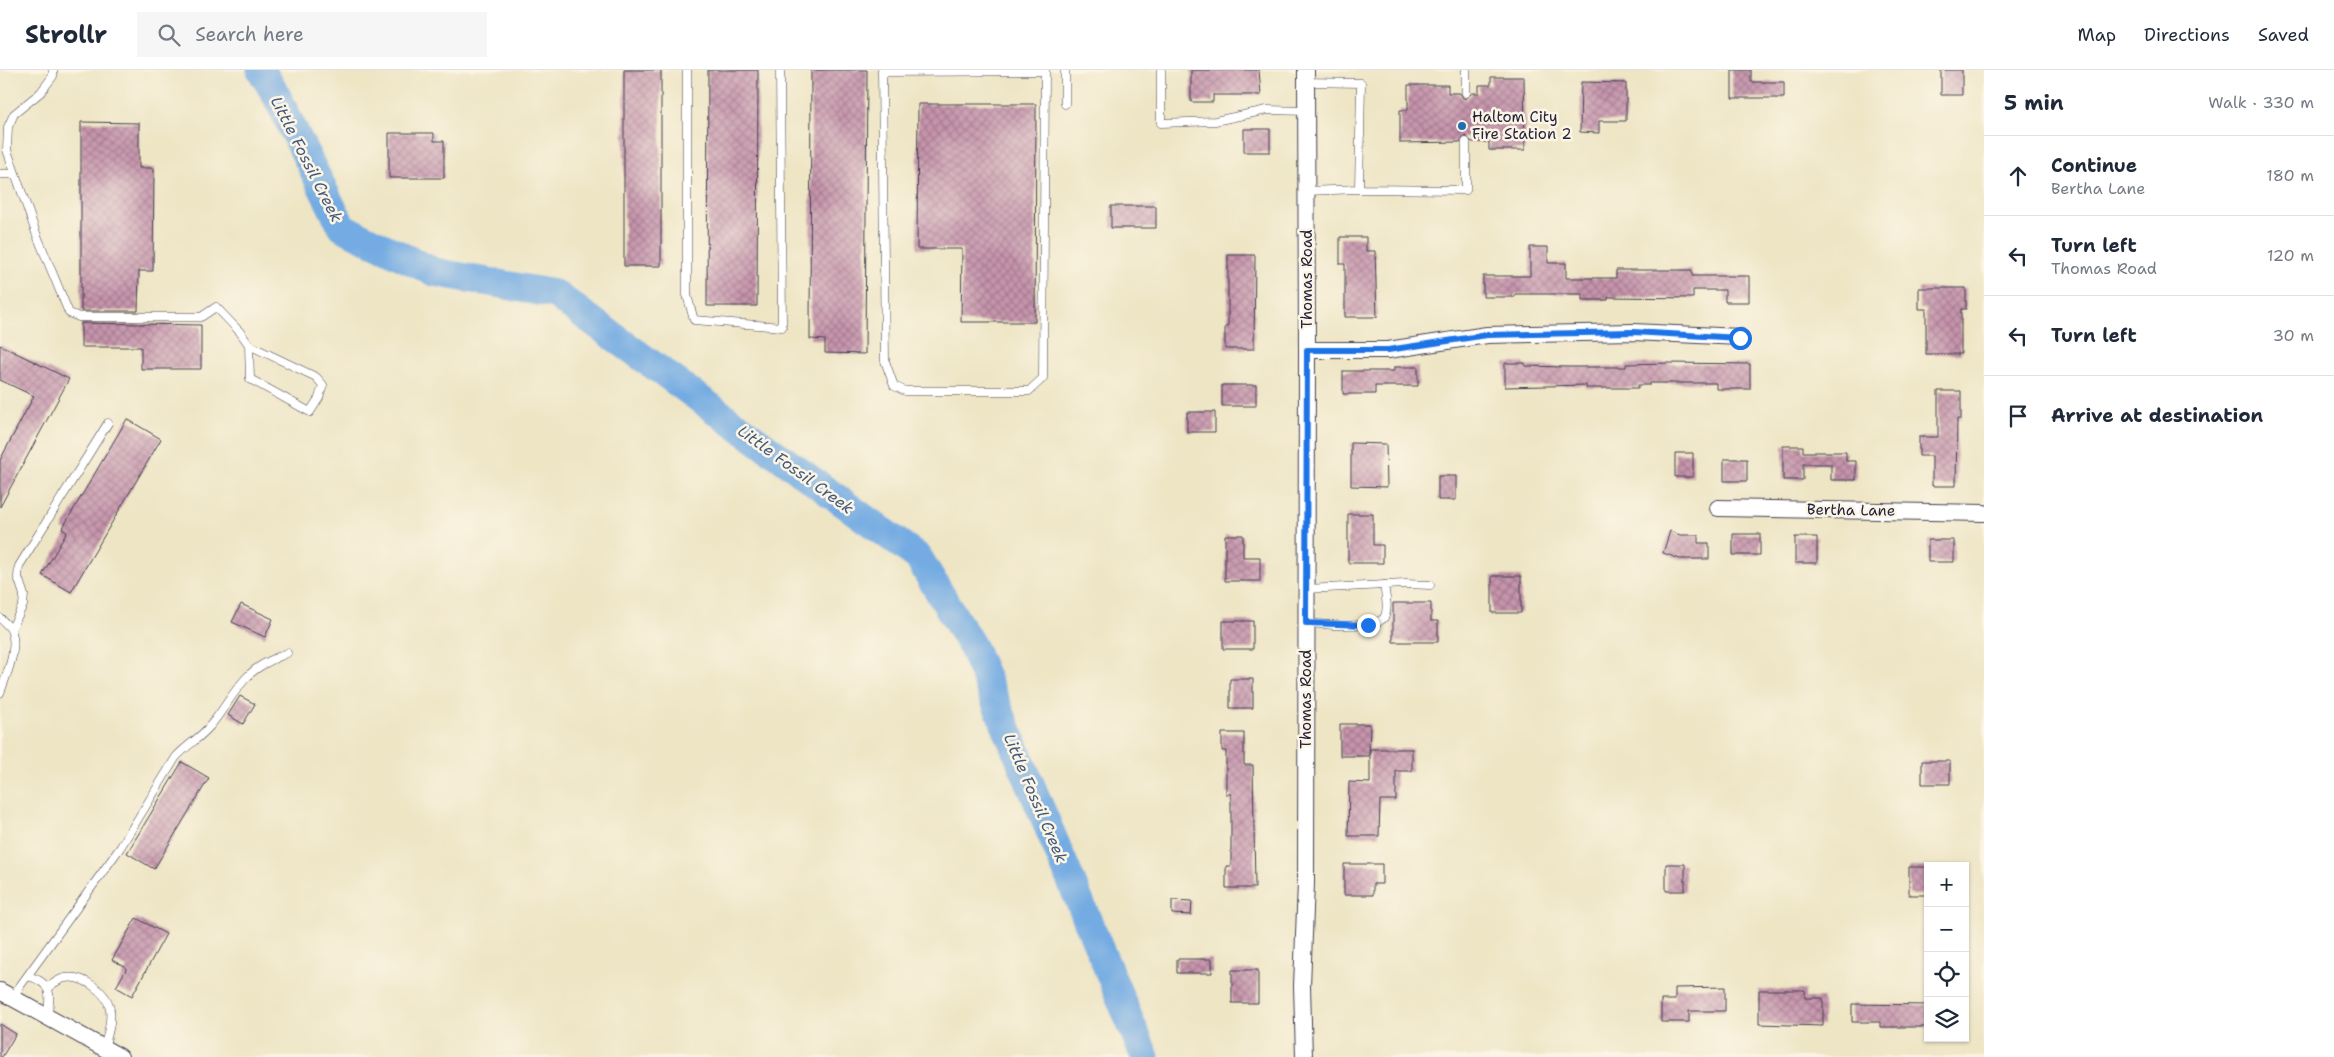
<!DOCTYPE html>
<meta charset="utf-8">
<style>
:root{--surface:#fff;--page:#f6f6f7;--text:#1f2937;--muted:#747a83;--line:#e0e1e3}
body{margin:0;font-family:"Shantell Sans",sans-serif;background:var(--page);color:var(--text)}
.controls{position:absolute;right:15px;bottom:15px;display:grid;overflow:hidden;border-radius:0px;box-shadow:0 1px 4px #0004}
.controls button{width:45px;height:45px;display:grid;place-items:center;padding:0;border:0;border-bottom:1px solid var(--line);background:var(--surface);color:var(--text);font:25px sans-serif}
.stop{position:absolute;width:15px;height:15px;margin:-11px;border:4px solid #1a73e8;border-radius:50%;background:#fff}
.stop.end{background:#1a73e8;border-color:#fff;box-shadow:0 1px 5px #0008}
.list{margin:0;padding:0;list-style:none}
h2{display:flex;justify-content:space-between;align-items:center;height:65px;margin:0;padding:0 20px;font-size:21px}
h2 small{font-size:16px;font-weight:400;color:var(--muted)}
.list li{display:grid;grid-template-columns:32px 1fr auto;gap:15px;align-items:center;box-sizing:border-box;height:80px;padding:0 20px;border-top:1px solid var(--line)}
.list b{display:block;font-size:19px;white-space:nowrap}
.list p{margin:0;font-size:16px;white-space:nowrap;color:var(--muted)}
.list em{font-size:16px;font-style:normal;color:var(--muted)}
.icon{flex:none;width:28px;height:28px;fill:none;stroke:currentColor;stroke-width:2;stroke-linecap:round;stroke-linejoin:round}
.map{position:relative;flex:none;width:1984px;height:987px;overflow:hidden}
header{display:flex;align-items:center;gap:30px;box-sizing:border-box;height:70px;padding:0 25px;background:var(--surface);border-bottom:1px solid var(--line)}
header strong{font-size:24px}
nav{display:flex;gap:28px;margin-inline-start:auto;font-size:18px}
.search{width:350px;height:45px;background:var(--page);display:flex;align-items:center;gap:12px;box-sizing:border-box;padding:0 18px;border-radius:0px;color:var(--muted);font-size:19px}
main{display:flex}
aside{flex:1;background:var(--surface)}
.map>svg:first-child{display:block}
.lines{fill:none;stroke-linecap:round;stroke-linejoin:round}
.river{stroke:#73abe2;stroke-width:29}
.building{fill:url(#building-cross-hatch)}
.lane-casing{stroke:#413f50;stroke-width:9}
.street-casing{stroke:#413f50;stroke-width:18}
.lane{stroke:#fff;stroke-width:8}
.street{stroke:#fff;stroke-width:16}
.route{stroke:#1a73e8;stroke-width:6}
.poi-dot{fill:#1f6fb2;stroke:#fcf5e5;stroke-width:2}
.labels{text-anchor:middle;stroke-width:5;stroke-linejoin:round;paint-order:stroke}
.poi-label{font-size:15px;fill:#22223b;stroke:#fcf5e5;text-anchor:start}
.street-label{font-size:15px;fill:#22223b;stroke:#fcf5e5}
.water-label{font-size:16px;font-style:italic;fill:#42597e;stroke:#fcf5e5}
</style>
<header>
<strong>Strollr</strong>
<div class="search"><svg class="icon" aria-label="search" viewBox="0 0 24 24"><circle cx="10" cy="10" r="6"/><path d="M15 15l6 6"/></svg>Search here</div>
<nav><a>Map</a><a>Directions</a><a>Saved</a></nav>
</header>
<main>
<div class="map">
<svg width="1984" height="987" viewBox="0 0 1984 987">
<defs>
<pattern id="building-cross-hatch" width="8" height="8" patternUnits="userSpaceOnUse" patternTransform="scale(1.25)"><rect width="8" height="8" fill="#c694ac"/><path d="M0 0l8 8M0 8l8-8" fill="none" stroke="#a0788d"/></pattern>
</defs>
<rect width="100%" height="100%" fill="#fcf5e5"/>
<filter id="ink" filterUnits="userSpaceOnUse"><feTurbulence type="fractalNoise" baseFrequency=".02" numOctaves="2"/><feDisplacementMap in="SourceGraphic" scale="10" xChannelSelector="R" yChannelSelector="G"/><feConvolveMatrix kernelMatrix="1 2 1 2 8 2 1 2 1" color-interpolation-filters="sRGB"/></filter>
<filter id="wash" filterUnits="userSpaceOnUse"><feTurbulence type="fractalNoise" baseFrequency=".0096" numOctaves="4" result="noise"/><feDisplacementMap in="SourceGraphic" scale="20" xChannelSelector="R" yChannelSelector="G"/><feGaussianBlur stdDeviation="1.12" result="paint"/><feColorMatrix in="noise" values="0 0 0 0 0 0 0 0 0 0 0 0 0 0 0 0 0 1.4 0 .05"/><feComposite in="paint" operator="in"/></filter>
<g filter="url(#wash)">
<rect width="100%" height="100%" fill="#eee5c5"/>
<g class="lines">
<!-- river -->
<path class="river" d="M261 0 276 25 342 157 434 202 555 224 918 487 973 578 1145 987"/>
</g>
<g id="blocks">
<!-- building -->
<path class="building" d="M624 0H661V196H624Z
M708 0H758L757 236H707Z
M811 0H867L865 284 825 283V270L810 269Z
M1191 0H1259L1261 25H1213V32H1191Z
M1732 0H1751V12H1784V28H1732Z
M1941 0H1962V25H1941Z
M1491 7H1524L1525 80H1489V72H1472L1466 66 1463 67 1460 72 1400 73V40H1408V15H1448V23H1460L1463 28 1466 29 1472 23H1479V15H1491Z
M1581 12 1626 13V51H1599V63L1580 62Z
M918 34H1036L1035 252H961L962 179H917Z
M81 52 139 53V98H154L153 201H139L138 241H81Z
M1244 59H1270V82H1244Z
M389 63H434V71H444V108H389Z
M1111 136H1156V158H1111Z
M1340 167H1366V181H1375L1377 247H1345V194H1340Z
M1530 177H1548V193H1566V208H1616V200H1692V206H1749V232H1725V220H1693V228L1608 227V230H1582V224H1515V227H1483V206H1530Z
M1228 185H1255L1254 279H1225V257H1228Z
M1919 218H1966V239H1961V284H1926V239H1919Z
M81 253 201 255V299H141V277H81Z
M0 275 69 309 0 437V390L34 326 0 310Z
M1505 293H1525V296L1566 297H1626V294L1669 293 1750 294V319H1716V313H1650V315H1638V318H1586V315L1505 317Z
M1394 297H1418V316H1375V324H1343V301H1394Z
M1222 315H1256V336H1222Z
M1938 321H1961V349H1957L1956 416H1932V386H1919V367H1938Z
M1187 342H1215V362H1187Z
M127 349 161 369 71 522 42 505 67 462 62 459Z
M1351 373 1386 374 1387 417 1351 416Z
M1783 376H1803V382H1846V391H1856V410H1831V394H1803V410H1783Z
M1675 383H1693V407H1675Z
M1724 389H1747V411H1724Z
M1438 406H1456V430H1438Z
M1348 444H1373V475H1383V493H1348Z
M1670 461 1680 465H1698V473H1709V489H1680L1663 483Z
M1733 464H1760V485H1733Z
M1225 465H1243V487H1260V511H1225Z
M1795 467H1817V493H1795Z
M1928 470H1954V492H1928Z
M1492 506H1521V543H1492Z
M1393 533H1431V551H1438V572H1393Z
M241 534 273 549 265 567 232 552Z
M1223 551H1253V579H1223Z
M1230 609H1253V638H1230Z
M240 626 255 634 243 654 228 645Z
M1340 654H1370L1369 686H1340Z
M1222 663H1244V695H1253L1255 818H1226V796H1231V724H1226V681H1222Z
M1370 679H1412V701H1396V730H1380L1379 766H1348L1349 712 1370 713Z
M1922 691H1950V714H1922Z
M182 692 209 708 154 799 127 783Z
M1344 794H1382V814H1373V825H1344Z
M1666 794H1685V821H1666Z
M1909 797H1928V825H1909Z
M1172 830 1192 831 1191 845 1172 844Z
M136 848 166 864 132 926 116 917 127 898 112 890Z
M1177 889H1212V903H1177Z
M1232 900H1258V933H1232Z
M1725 917V941H1689V952H1661V930H1675V918Z
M1759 920H1805V928H1823V956L1759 954Z
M1852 934 1928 935V957H1880V952H1852Z
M0 954 16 964 2 987H0Z"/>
</g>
</g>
<g filter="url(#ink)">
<use href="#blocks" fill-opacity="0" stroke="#413f50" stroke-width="1"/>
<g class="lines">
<defs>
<path id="lane" d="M53 0V6L41 22 14 44 8 57 7 80 36 163 69 243 79 247H201L216 237 240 262 249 275 316 307 323 315 319 328 310 342 250 309 249 275
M687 0V225L694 250 782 257 780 0
M882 0 885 291 894 316 905 321H1029L1043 308 1045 0
M1065 0V34
M1161 0V53L1215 51 1267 40 1306 41
M1466 0V23
M882 2 1045 1
M1306 12 1361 13 1359 119 1306 121
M0 104H14
M1359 119 1466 120V72
M1306 519 1405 514 1430 515
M0 548C3 551 9 556 11 560 19 578 6 606 0 623
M1306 553C1322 554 1378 561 1385 546 1389 537 1385 524 1384 515
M11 560 23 535 24 525 18 507 19 496 108 353
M28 906C53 913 51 925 47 947
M48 917C53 914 59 909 65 908 83 905 108 922 110 940 112 953 107 966 104 979
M12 927 120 778 176 687C187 675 200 668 210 656 224 640 234 619 250 604 260 594 274 589 287 583"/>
<path id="street" d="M1307 280H1388L1487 265 1633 262 1740 267
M1718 438 1984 443
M0 921 120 987
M1304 987 1302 916 1306 813 1307 280 1306 0"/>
</defs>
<!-- lane casing -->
<use href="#lane" class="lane-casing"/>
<!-- street casing -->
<use href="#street" class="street-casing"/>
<!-- lane -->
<use href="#lane" class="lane"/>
<!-- street -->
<use href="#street" class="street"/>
</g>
</g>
<g class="lines" filter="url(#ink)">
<!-- route -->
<path class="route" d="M1368 555 1306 553 1307 280H1388L1487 265 1633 262 1740 268"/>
</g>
<!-- markers -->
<circle class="poi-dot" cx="1462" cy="56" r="5"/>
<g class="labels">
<!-- poi labels -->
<g class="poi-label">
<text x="1472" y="52">Haltom City<tspan x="1472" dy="17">Fire Station 2</tspan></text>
</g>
<!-- street labels -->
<g class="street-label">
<text transform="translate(1307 209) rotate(-90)" y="5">Thomas Road</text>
<text transform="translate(1851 440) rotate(1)" y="5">Bertha Lane</text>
<text transform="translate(1306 629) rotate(-90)" y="5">Thomas Road</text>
</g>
<!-- water labels -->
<g class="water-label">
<text transform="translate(307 89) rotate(63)" y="6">Little Fossil Creek</text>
<text transform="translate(796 399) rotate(36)" y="6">Little Fossil Creek</text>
<text transform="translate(1036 728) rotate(67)" y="6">Little Fossil Creek</text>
</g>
</g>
</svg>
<div class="controls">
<button>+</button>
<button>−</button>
<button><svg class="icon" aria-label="locate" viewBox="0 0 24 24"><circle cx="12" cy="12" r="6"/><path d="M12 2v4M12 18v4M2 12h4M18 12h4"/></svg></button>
<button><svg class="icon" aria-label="layers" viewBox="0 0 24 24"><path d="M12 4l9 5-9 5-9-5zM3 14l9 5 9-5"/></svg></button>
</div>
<div class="stop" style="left:1740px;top:268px"></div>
<div class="stop end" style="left:1368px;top:555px"></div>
</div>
<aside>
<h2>5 min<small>Walk · 330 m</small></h2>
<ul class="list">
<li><svg class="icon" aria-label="ahead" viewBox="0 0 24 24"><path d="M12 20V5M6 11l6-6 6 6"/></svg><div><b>Continue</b><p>Bertha Lane</p></div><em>180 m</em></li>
<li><svg class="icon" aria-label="left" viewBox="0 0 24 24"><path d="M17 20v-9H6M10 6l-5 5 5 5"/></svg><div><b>Turn left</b><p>Thomas Road</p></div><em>120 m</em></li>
<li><svg class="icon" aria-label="left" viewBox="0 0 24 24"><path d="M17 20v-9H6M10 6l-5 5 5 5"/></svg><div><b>Turn left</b></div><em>30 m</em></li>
<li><svg class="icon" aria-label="arrive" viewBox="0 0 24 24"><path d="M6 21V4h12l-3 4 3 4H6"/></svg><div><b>Arrive at destination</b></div></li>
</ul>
</aside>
</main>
